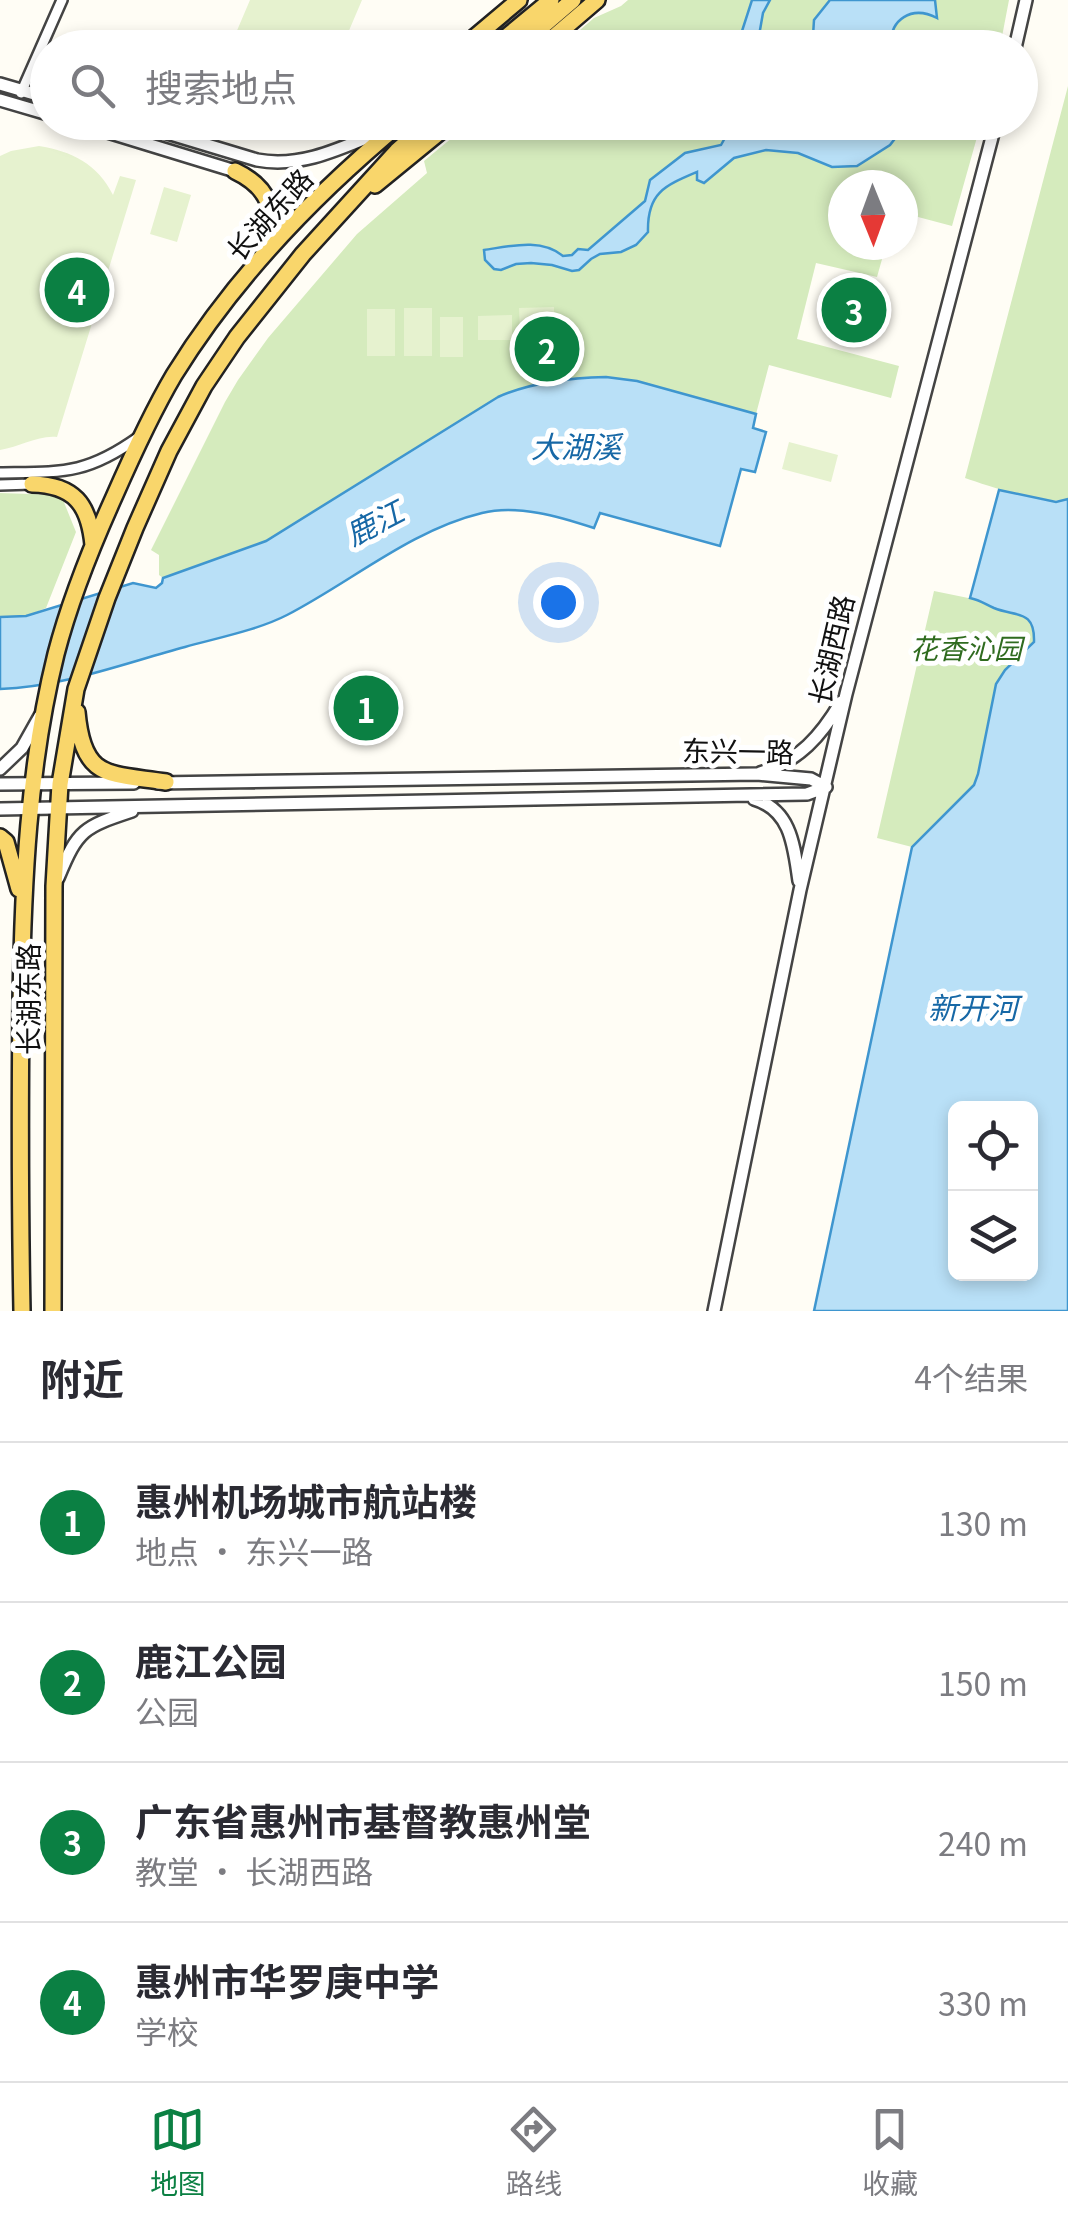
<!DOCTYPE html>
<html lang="zh">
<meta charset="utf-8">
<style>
:root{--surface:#fff;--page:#f2f2f3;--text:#2b2b33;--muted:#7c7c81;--line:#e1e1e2;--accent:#0b8043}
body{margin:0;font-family:Georgia,"Noto Sans SC",serif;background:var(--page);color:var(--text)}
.controls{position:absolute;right:30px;bottom:30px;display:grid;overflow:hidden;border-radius:15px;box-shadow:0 5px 15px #0003}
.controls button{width:90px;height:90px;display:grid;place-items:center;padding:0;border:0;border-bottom:2px solid var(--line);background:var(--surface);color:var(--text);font:50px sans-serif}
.compass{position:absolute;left:828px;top:170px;width:90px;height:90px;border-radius:50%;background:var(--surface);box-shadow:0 5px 15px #0003;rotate:179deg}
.you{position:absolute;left:558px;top:602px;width:35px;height:35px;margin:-25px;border:8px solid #fff;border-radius:50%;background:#1a73e8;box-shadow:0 0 0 15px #1a73e833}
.badge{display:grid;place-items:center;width:65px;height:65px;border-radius:50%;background:var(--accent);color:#fff;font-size:32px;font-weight:700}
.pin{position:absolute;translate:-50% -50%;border:5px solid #fff;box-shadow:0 2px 10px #0006}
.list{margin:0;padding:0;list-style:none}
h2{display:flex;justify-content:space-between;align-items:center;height:130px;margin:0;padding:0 40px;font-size:42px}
h2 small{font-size:32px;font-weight:400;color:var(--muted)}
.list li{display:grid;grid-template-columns:65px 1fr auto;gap:30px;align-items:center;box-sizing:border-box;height:160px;padding:0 40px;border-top:2px solid var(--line)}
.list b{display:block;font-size:38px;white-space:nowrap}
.list p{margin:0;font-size:32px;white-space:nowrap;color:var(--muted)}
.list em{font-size:32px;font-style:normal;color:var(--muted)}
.icon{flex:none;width:55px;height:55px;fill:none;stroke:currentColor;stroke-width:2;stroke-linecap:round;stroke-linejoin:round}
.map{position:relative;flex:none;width:1068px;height:1311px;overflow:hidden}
.search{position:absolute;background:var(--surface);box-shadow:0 5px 15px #0003;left:30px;right:30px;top:30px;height:110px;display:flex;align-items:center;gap:25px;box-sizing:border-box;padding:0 35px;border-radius:55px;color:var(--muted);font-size:38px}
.sheet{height:770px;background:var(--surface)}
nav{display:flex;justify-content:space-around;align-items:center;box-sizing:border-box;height:140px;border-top:2px solid var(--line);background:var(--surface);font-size:28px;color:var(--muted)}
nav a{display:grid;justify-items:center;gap:5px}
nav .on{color:var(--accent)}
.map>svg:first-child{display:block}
.green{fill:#d5ebbd}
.pitch{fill:#e6f2cf}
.water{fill:#b9e0f7;stroke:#3f96cf;stroke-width:2.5;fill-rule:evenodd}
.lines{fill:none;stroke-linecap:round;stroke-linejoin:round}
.minor-casing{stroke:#444;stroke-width:14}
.tertiary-casing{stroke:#444;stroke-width:16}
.primary-casing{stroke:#222;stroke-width:20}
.minor{stroke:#fff;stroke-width:9}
.tertiary{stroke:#fff;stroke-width:11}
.primary{stroke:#f9d66b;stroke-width:15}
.labels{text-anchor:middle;stroke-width:10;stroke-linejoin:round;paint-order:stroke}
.street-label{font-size:28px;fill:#111;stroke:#fff}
.park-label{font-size:28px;font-style:italic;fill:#2f6b1f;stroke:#fff}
.water-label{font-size:30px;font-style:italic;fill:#1768a6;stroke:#fff}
</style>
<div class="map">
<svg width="1068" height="1311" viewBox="0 0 1068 1311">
<rect width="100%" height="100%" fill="#fffdf5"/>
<!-- green -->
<path class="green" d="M628 0H1009L1000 47 559 48 594 18 621 6Z
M1068 86V499C1045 506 989 486 965 478Z
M470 123H981L952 226 903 213V185H843V245H886L877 277 816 263 797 339 899 366 891 398 769 365 756 414C667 389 589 358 498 397L266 541 163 578 159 575V555L151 550 225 402 238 380 268 338 357 234 427 173 424 161Z
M0 493 61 495 76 532 46 608 26 616 0 617Z
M934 591 983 601 993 607 1021 614 1033 625 1034 642 1005 670 996 684 978 774 973 785 912 847 877 838Z"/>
<!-- pitch -->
<path class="pitch" d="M250 0H362L342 47H230Z
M39 146C71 151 98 164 113 195L120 176 136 180 57 437C38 435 20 447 0 450V156L11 151Z
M164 187 191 195 177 242 150 234Z
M554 307V332H520L519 308Z
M404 308H432V356H404Z
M367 309H395V356H367Z
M512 315V340H478V316Z
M440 317H463V357H440Z
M789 442 838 455 831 482 782 469Z"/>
<!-- water -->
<path class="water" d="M752 0H770L763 13 757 47H742L741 43 745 36 742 31Z
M830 0H935L937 18C912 5 889 19 891 47H807L813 36 814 20Z
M727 122 907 123 890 145 857 166 832 167 798 153 766 150 734 158 704 183 697 180V172C664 186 647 193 648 232L636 245 621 252 600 254 591 259 579 270 572 271 552 265 531 263 516 264 501 270 494 269 485 260 484 250C511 246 541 238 563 256L572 255 578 249 588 250 645 201 650 180 685 153 721 145 726 136Z
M606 377 637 381 756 414 753 428 766 432 755 472 741 469 720 546 600 513 594 528C560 517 518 504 482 513 411 530 351 582 287 615 258 630 217 638 185 647 125 663 63 687 0 689V617L26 616 133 583 156 588 162 583 163 578 266 541 498 397C532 382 569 378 606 377Z
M999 490 1056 502 1068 499V1311H814L912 847 974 785 978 774 996 684 1005 670 1034 642C1035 609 1016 617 994 608 985 604 980 600 970 598ZM956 1108H1030V1274H956Z"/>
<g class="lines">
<defs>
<path id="minor" d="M21 93 62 0
M0 473C62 472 86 475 139 437
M0 485 32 484"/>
<path id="tertiary" d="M1015 48 1026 0
M0 84 48 98
M0 100 48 114
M75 122 235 171
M131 122 257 160C304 169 347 145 390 128
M0 769 22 748 40 716
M760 773C799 761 821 736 841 702
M158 783 757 774 811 779 826 787
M0 784 134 783
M754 799C792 810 794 848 799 881
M0 809 807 794 826 787
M58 878C78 829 84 827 132 811
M714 1311 800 890 846 694 996 122"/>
<path id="primary" d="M462 48 519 0
M493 48 551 0
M517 48 573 0
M541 48 597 0
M235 171C271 188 276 212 269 248
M375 185 452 122
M32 484C74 485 89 504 93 545
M77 712C83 780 108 773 166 782
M0 837 6 842 19 889
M22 1311C20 1207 20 1104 21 1000 23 884 28 767 56 654 70 600 91 548 114 497 132 456 151 414 174 375 234 278 315 194 402 122
M53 1311 54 886 60 784 76 689 107 598 135 528 169 451 204 386 237 337 303 254 397 151 430 122"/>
</defs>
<!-- minor casing -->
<use href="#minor" class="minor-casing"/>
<!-- tertiary casing -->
<use href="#tertiary" class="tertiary-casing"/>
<!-- primary casing -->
<use href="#primary" class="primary-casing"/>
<!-- minor -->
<use href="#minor" class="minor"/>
<!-- tertiary -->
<use href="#tertiary" class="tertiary"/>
<!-- primary -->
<use href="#primary" class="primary"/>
</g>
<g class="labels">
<!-- street labels -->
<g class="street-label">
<text transform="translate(270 215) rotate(-48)" y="10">长湖东路</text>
<text transform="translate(832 650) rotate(-77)" y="10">长湖西路</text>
<text transform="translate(738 752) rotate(1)" y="10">东兴一路</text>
<text transform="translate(29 999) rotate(-90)" y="10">长湖东路</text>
</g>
<!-- park labels -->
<g class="park-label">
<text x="966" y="659">花香沁园</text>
</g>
<!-- water labels -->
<g class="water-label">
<text x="576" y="458">大湖溪</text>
<text transform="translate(375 524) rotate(-27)" y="10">鹿江</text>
<text x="973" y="1019">新开河</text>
</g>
</g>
</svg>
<div class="controls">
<button><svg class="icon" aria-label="locate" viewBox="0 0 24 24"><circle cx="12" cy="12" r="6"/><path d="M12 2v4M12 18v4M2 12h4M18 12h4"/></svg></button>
<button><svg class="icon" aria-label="layers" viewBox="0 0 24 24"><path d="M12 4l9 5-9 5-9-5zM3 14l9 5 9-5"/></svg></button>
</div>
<svg class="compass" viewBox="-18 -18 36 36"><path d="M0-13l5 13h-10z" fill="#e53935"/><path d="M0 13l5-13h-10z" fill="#7c7c81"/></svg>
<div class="you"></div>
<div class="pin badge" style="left:366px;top:708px">1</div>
<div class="pin badge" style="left:547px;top:349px">2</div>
<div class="pin badge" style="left:854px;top:310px">3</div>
<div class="pin badge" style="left:77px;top:290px">4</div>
<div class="search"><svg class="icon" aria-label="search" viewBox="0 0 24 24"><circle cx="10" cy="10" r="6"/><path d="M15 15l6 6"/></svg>搜索地点</div>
</div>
<section class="sheet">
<h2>附近<small>4个结果</small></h2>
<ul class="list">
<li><span class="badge">1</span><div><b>惠州机场城市航站楼</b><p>地点 · 东兴一路</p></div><em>130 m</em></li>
<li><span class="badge">2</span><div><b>鹿江公园</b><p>公园</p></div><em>150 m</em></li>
<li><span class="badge">3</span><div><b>广东省惠州市基督教惠州堂</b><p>教堂 · 长湖西路</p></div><em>240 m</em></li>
<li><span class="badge">4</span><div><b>惠州市华罗庚中学</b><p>学校</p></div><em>330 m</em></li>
</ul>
</section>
<nav>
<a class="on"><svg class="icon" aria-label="map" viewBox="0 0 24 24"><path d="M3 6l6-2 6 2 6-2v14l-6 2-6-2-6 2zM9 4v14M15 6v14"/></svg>地图</a>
<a><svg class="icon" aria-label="directions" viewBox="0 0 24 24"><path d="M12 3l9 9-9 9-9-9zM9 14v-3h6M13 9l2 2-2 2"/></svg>路线</a>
<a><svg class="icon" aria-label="saved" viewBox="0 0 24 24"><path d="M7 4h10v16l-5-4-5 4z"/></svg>收藏</a>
</nav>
